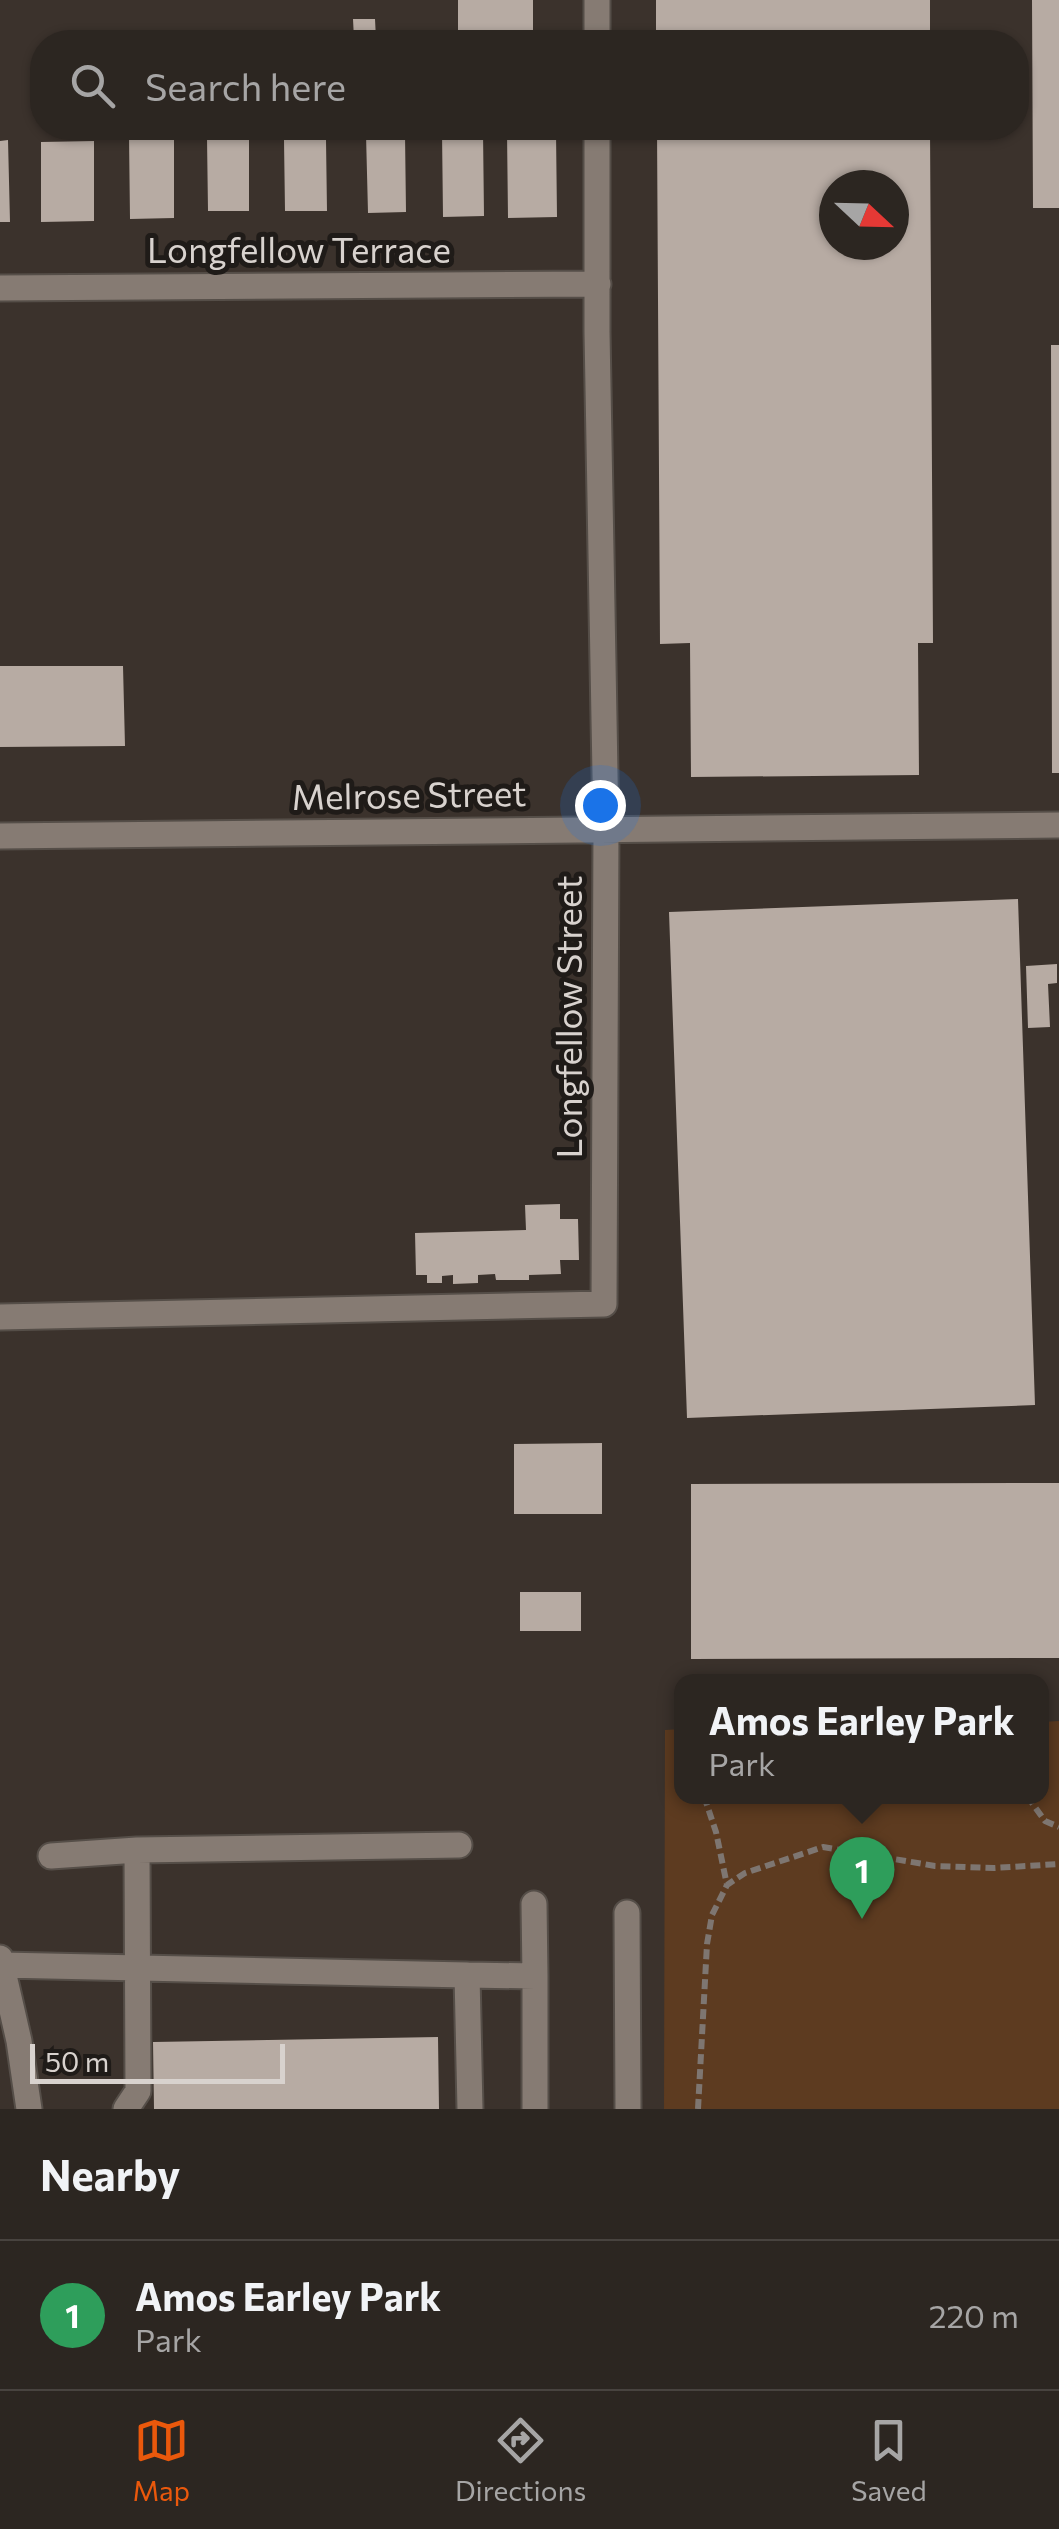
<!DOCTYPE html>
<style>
:root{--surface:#2c2621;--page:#38322e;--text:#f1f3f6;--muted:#a6a5a5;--line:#48433f;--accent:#ea580c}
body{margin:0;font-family:Commissioner,sans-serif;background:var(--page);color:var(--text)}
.compass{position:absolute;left:819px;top:170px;width:90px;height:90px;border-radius:50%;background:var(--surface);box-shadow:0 2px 8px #0004;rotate:112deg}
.scale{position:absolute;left:30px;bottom:25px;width:255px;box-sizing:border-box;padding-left:10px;border:5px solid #d8d2ce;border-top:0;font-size:28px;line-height:35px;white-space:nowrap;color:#d8d2ce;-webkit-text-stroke:8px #1f1b18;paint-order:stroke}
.you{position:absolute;left:600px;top:805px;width:35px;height:35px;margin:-25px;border:8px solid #fff;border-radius:50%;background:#1a73e8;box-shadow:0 0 0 15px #1a73e833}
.badge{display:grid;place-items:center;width:65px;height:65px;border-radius:50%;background:var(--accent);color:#fff;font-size:32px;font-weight:700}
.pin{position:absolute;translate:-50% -82px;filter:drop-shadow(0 2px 5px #0008)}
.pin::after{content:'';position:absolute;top:52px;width:35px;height:30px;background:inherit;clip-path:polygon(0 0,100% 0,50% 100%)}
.popup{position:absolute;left:674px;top:1674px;width:375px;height:130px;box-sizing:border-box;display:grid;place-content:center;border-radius:20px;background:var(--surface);filter:drop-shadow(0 2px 8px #0005);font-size:32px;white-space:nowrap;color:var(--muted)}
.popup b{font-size:38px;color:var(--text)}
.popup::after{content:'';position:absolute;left:50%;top:100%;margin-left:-20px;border:20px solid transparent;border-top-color:var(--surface)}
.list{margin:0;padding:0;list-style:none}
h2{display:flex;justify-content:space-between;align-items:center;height:130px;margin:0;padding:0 40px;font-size:42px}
h2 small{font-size:32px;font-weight:400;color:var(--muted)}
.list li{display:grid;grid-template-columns:65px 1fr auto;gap:30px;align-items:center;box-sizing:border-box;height:150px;padding:0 40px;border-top:2px solid var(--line)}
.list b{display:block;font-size:38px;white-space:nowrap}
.list p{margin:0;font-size:32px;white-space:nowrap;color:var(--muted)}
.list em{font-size:32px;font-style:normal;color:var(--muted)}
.icon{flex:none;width:55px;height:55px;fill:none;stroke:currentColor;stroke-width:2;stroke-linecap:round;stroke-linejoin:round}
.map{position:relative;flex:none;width:1059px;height:2109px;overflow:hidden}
.search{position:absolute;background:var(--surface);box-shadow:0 2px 8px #0004;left:30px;right:30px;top:30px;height:110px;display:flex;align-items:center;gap:25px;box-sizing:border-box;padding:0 35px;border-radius:40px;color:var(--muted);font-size:38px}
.sheet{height:280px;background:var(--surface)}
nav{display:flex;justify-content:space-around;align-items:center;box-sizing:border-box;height:140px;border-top:2px solid var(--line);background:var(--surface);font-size:28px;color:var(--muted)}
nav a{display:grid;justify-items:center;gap:5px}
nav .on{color:var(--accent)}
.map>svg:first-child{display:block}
.green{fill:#5d3b20}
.building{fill:#b7aba3;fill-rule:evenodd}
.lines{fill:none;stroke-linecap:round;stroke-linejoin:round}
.minor-casing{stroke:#554e48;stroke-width:29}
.path{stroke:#7e7671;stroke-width:6;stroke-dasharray:10 5;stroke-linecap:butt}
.minor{stroke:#867b73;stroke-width:25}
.labels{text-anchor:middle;stroke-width:10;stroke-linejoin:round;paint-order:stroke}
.street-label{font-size:35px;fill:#d8d2ce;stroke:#1f1b18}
</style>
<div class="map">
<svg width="1059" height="2109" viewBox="0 0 1059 2109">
<rect width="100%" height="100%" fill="#3b322c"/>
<!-- green -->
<path class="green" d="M1059 1721V2109H664L665 1730 682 1729V1796H1042V1722Z"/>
<!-- building -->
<path class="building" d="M458 0H533V39L458 40Z
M656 0H930V42H656Z
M1032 0H1059V208H1033Z
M353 19H375L376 39H354Z
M657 128H930L933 643H918L919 775 691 777 690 643 660 644ZM834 185H894V245H834Z
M442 131H483L484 216 443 217Z
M507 132H556L557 217 508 218Z
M366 134H405L406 212 368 213Z
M174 135V218L130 219 129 136Z
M249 137V211H208L207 138Z
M8 140 10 222H0V141Z
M284 140H326L327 211H285Z
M94 141V221L41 222V142Z
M1051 345H1059V773H1052Z
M0 666H123L125 746 0 747Z
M1018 899 1035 1405 687 1418 669 912Z
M1057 964V983L1048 984 1050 1027 1028 1028 1026 966Z
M560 1204V1219H578L579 1260H560L561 1274 529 1275V1280H496L495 1274 478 1275V1283L453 1284V1275L442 1276V1283H427V1275H416L415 1233 526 1230 525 1205Z
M602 1443V1514H514V1444Z
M1059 1483V1658L691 1659V1484Z
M520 1592H581V1631H520Z
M438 2037 439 2109H154L153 2042Z"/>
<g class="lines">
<defs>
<path id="minor" d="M597 0V42
M0 288 598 284
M0 836 1059 825
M0 1317 604 1304 606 829 597 332V128
M51 1856 137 1850
M627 1913 628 2109
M0 1958 19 2041 29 2109
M2 1965 467 1975 470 2109
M467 1975 535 1976 534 1904
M126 2109 138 2091 137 1850 459 1845
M535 2109V1976"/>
</defs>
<!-- minor casing -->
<use href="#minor" class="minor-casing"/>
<!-- path -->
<path class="path" d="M704 1796 716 1832 727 1885 745 1873 823 1847 935 1866 994 1868 1059 1864
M1027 1796 1045 1821 1059 1827
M698 2109 707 1944 712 1915 727 1885"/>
<!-- minor -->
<use href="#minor" class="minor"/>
</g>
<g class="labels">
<!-- street labels -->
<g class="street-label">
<text x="299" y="263">Longfellow Terrace</text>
<text transform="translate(409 796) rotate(-1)" y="12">Melrose Street</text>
<text transform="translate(570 1017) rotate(-90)" y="12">Longfellow Street</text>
</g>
</g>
</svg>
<svg class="compass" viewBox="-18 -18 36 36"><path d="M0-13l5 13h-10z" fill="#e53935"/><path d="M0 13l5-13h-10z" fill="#a6a5a5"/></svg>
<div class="scale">50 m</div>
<div class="you"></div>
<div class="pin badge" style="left:862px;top:1919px;background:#2e9e5b">1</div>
<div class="popup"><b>Amos Earley Park</b>Park</div>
<div class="search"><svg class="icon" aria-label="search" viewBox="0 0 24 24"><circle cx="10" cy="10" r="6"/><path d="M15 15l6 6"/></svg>Search here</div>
</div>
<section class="sheet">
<h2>Nearby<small></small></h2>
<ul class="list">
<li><span class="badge" style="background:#2e9e5b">1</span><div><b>Amos Earley Park</b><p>Park</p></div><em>220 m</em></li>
</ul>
</section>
<nav>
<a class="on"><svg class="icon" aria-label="map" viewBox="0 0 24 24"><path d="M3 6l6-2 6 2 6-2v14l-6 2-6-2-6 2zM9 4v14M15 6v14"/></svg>Map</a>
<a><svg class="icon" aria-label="directions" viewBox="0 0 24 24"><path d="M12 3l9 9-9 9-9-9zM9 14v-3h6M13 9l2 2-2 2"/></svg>Directions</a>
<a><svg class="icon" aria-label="saved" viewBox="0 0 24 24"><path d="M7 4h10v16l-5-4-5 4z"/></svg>Saved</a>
</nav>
